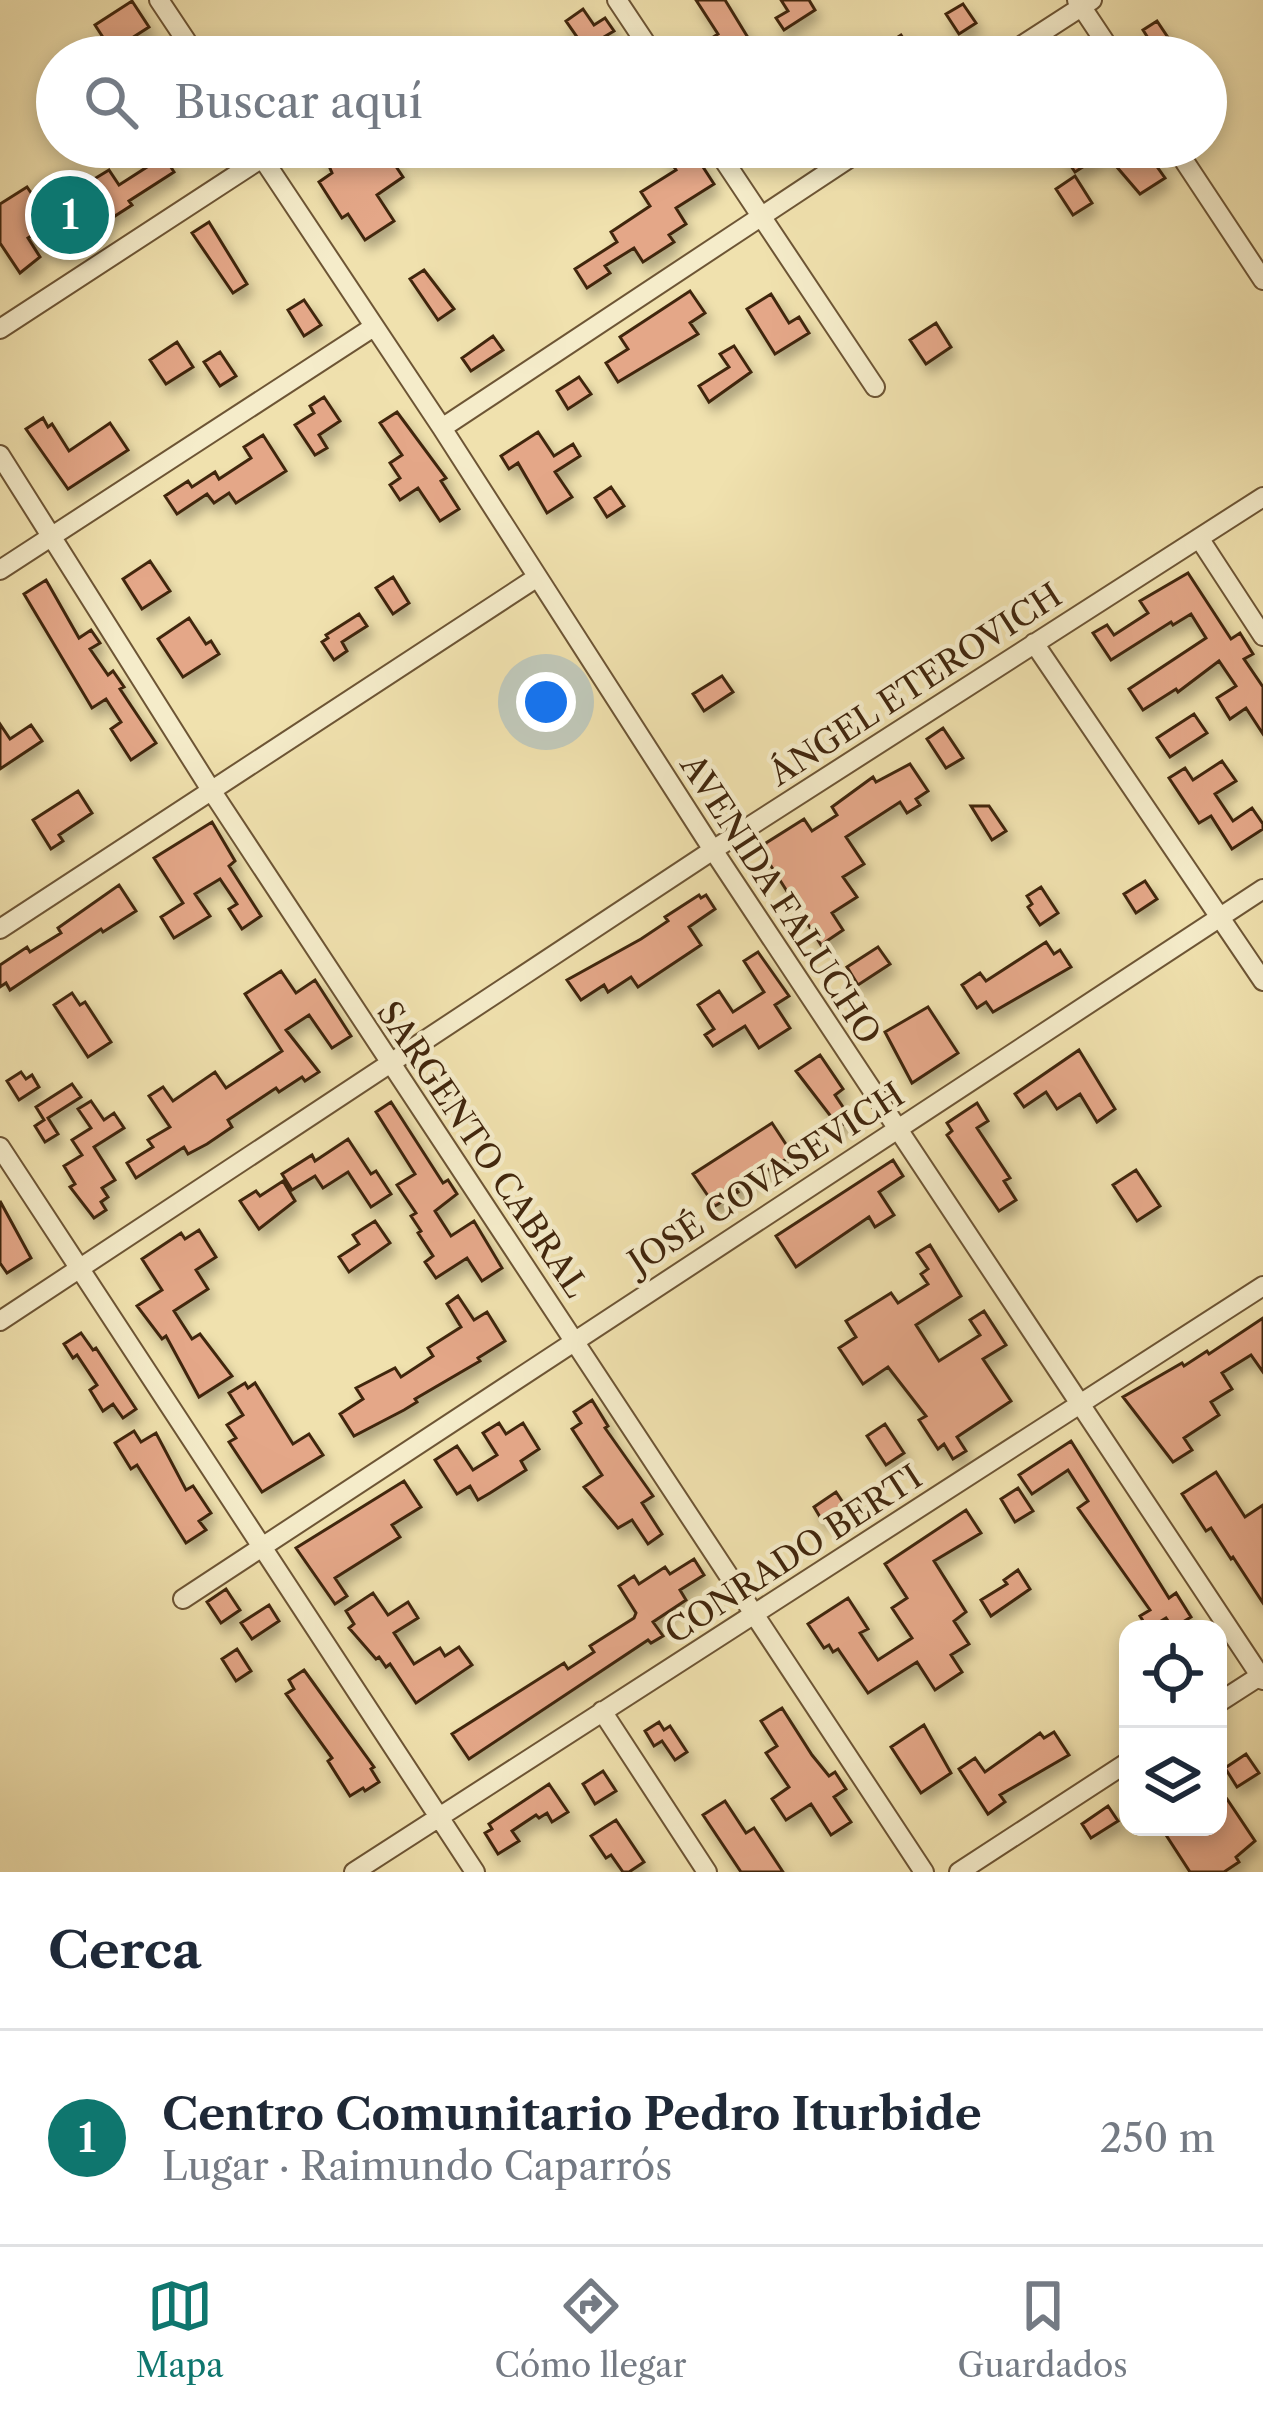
<!DOCTYPE html>
<html lang="es">
<meta charset="utf-8">
<style>
:root{--surface:#fff;--page:#f6f6f7;--text:#1f2937;--muted:#747a83;--line:#e0e1e3;--accent:#0f766e}
body{margin:0;font-family:"Libre Caslon Text",serif;background:var(--page);color:var(--text)}
.controls{position:absolute;right:36px;bottom:36px;display:grid;overflow:hidden;border-radius:24px;box-shadow:0 6px 18px #0003}
.controls button{width:108px;height:108px;display:grid;place-items:center;padding:0;border:0;border-bottom:3px solid var(--line);background:var(--surface);color:var(--text);font:60px sans-serif}
.you{position:absolute;left:546px;top:702px;width:42px;height:42px;margin:-30px;border:9px solid #fff;border-radius:50%;background:#1a73e8;box-shadow:0 0 0 18px #1a73e833}
.badge{display:grid;place-items:center;width:78px;height:78px;border-radius:50%;background:var(--accent);color:#fff;font-size:39px;font-weight:700}
.pin{position:absolute;translate:-50% -50%;border:6px solid #fff;box-shadow:0 3px 12px #0006}
.list{margin:0;padding:0;list-style:none}
h2{display:flex;justify-content:space-between;align-items:center;height:156px;margin:0;padding:0 48px;font-size:51px}
h2 small{font-size:39px;font-weight:400;color:var(--muted)}
.list li{display:grid;grid-template-columns:78px 1fr auto;gap:36px;align-items:center;box-sizing:border-box;height:216px;padding:0 48px;border-top:3px solid var(--line)}
.list b{display:block;font-size:45px;white-space:nowrap}
.list p{margin:0;font-size:39px;white-space:nowrap;color:var(--muted)}
.list em{font-size:39px;font-style:normal;color:var(--muted)}
.icon{flex:none;width:66px;height:66px;fill:none;stroke:currentColor;stroke-width:2;stroke-linecap:round;stroke-linejoin:round}
.map{position:relative;flex:none;width:1263px;height:1872px;overflow:hidden}
.search{position:absolute;background:var(--surface);box-shadow:0 6px 18px #0003;left:36px;right:36px;top:36px;height:132px;display:flex;align-items:center;gap:30px;box-sizing:border-box;padding:0 42px;border-radius:66px;color:var(--muted);font-size:45px}
.sheet{height:372px;background:var(--surface)}
nav{display:flex;justify-content:space-around;align-items:center;box-sizing:border-box;height:168px;border-top:3px solid var(--line);background:var(--surface);font-size:33px;color:var(--muted)}
nav a{display:grid;justify-items:center;gap:6px}
nav .on{color:var(--accent)}
.map>svg:first-child{display:block}
.building{fill:#e4a788;stroke:#41260d;stroke-width:3;filter:url(#shadow)}
.lines{fill:none;stroke-linecap:round;stroke-linejoin:round}
.street-casing{stroke:#6d5535;stroke-width:22}
.street{stroke:#f5ecca;stroke-width:18}
.labels{text-anchor:middle;stroke-width:9;stroke-linejoin:round;paint-order:stroke}
.street-label{font-size:33px;fill:#41260d;stroke:#f5ecca}
</style>
<div class="map">
<svg width="1263" height="1872" viewBox="0 0 1263 1872">
<defs>
<filter id="shadow"><feDropShadow dx="5" dy="9" stdDeviation="6" flood-color="#0004"/></filter>
</defs>
<rect width="100%" height="100%" fill="#f0e1ae"/>
<filter id="stains"><feTurbulence type="fractalNoise" baseFrequency=".00167" numOctaves="4"/><feColorMatrix values="0 0 0 0 .2 0 0 0 0 .09 0 0 0 0 .02 0 0 0 .5 -.17"/></filter>
<radialGradient id="worn" r=".72"><stop offset=".6" stop-color="#630" stop-opacity="0"/><stop offset="1" stop-color="#630" stop-opacity=".3"/></radialGradient>
<!-- building -->
<path class="building" d="M696 0H725L747 36 714 57H682L718 34Z
M781 0H809L815 10 784 30 776 18 788 11Z
M132 1 149 27 118 47 125 57H82L106 42 95 25Z
M963 4 976 23 959 34 946 14Z
M583 9 594 25 605 18 614 31 604 37 613 51 605 57H591L566 21Z
M1157 21 1171 42 1178 57H1160L1143 30Z
M901 35 916 57H867Z
M134 147H158L174 172 129 201 132 205 115 216 111 211 64 241 52 223 28 238 40 257 20 273 0 243V204L27 187 43 210 109 170 119 185 147 167Z
M321 147H383L403 177 377 195 394 221 365 240 348 214 342 218 319 182 332 173Z
M661 147H690L714 184 676 208 686 224 669 235 674 242 643 262 634 248 605 266 610 273 587 288 575 269 617 242 611 232 650 206 641 192 676 170Z
M1058 147H1114L1075 172Z
M1128 147H1143L1165 178 1140 194 1110 159Z
M1075 176 1092 203 1073 215 1056 189Z
M209 222 247 284 233 293 192 233Z
M424 270 454 309 438 320 410 279Z
M690 291 705 313 690 323 698 334 618 382 606 363 628 349 620 337Z
M771 294 789 323 799 317 809 333 775 354 747 309Z
M304 300 321 325 304 336 288 310Z
M936 323 951 347 926 364 910 340Z
M493 336 503 350 471 371 462 358Z
M177 342 193 367 166 384 150 360Z
M734 346 751 372 709 402 699 386 729 367 720 354Z
M220 352 236 376 220 386 204 362Z
M579 377 591 394 568 409 557 391Z
M324 397 340 421 319 435 327 448 315 455 295 425 314 413 310 406Z
M397 412 446 478 441 481 459 509 440 521 418 488 400 500 390 485 400 478 390 463 402 455 380 423Z
M43 418 48 427 52 424 69 451 110 423 128 450 68 489 26 429Z
M538 432 554 456 573 444 580 456 555 472 572 497 547 513 518 463 509 469 501 456Z
M263 435 286 471 236 503 229 493 214 503 207 494 177 514 165 496 188 481 192 487 215 472 219 479 251 458 244 447Z
M611 487 624 506 607 517 595 498Z
M150 561 170 591 142 609 123 579Z
M1188 573 1231 639 1240 633 1253 654 1244 659 1263 687V734L1246 708 1230 719 1217 698 1236 686 1219 661 1178 692 1176 689 1143 710 1129 689 1206 638 1191 614 1173 625 1171 622 1111 660 1093 633 1107 625 1114 635 1148 613 1140 601Z
M393 577 409 603 393 614 376 588Z
M46 580 79 638 91 630 100 643 90 649 108 675 113 671 124 687 120 689 156 743 131 760 111 729 121 722 106 699 92 708 24 594Z
M359 614 367 626 342 642 347 651 334 660 322 642 328 638 326 635Z
M189 618 206 644 211 641 219 654 183 677 158 639Z
M722 676 733 692 704 711 693 694Z
M1194 714 1207 733 1170 757 1157 738Z
M0 724 10 739 31 725 42 741 0 769Z
M943 728 963 758 946 768 927 739Z
M1222 761 1236 781 1215 794 1233 821 1252 808 1263 824V829L1232 849 1211 816 1199 823 1169 778 1185 768 1193 780Z
M910 764 928 791 916 799 920 805 907 813 900 802 846 837 864 864 843 877 857 897 832 913 843 930 821 945 764 855 766 843 804 819 812 831 837 815 832 807 873 777 876 782Z
M78 791 92 813 59 835 63 841 51 849 33 820Z
M971 806H989L1006 831 992 840Z
M212 822 235 861 229 866 261 916 242 929 229 909 237 904 220 879 195 894 210 916 174 938 161 917 183 903 154 858Z
M1145 881 1157 899 1136 913 1124 894Z
M119 885 136 911 103 932 101 929 10 990 6 983 0 987V965L27 947 30 952 61 933 58 928Z
M1041 887 1058 913 1040 925 1028 907 1032 904 1027 896Z
M699 895 701 898 706 895 715 909 689 927 701 945 638 987 631 977 608 992 604 985 581 1000 567 980 641 939 668 921 665 917Z
M1046 942 1054 954 1060 950 1071 967 993 1012 986 1002 977 1008 962 985 980 973 986 981Z
M878 947 890 964 858 985 847 967Z
M758 952 789 996 775 1005 790 1028 759 1048 745 1026 713 1046 705 1035 714 1029 698 1005 719 991 733 1012 764 992 744 961Z
M281 971 296 993 315 980 351 1036 332 1048 309 1015 286 1030 319 1072 305 1081 302 1077 279 1092 276 1088 228 1120 232 1127 207 1144 188 1154 184 1147 136 1178 127 1163 153 1147 148 1140 170 1127 149 1096 163 1087 173 1101 215 1072 226 1088 282 1051 245 994Z
M72 993 80 1005 85 1002 111 1042 88 1057 54 1005Z
M928 1007 958 1053 912 1083 885 1032Z
M1079 1050 1115 1109 1097 1122 1080 1094 1057 1109 1046 1092 1024 1107 1015 1094Z
M820 1055 843 1089 835 1095 851 1119 839 1127 796 1071Z
M21 1072 26 1079 32 1075 39 1087 19 1100 7 1081Z
M72 1084 81 1097 48 1118 58 1134 45 1142 35 1126 44 1120 36 1107Z
M91 1101 104 1120 114 1113 124 1128 94 1147 115 1180 102 1188 108 1197 101 1202 106 1210 94 1218 70 1187 75 1184 64 1166 82 1155 72 1140 91 1128 78 1109Z
M391 1102 443 1183 448 1180 457 1194 435 1211 451 1236 474 1221 502 1268 482 1281 467 1258 436 1278 425 1262 433 1256 418 1233 421 1231 411 1216 416 1213 397 1185 415 1174 376 1112Z
M977 1103 988 1121 977 1128 1010 1178 1004 1181 1016 1200 999 1211 947 1135 952 1131 947 1123Z
M772 1123 793 1155 736 1189 738 1192 715 1206 693 1174Z
M348 1139 371 1174 376 1171 391 1194 371 1207 348 1172 323 1188 315 1176 292 1190 282 1174 312 1155 315 1161Z
M893 1160 903 1176 879 1192 894 1215 875 1227 869 1217 796 1267 776 1236Z
M1136 1170 1160 1206 1137 1221 1113 1185Z
M283 1181 295 1201 259 1229 240 1201 256 1191 260 1196Z
M0 1201 31 1258 7 1273 0 1263Z
M375 1221 390 1243 349 1272 339 1257 359 1244 353 1235Z
M199 1230 216 1257 196 1270 208 1289 174 1311 192 1339 200 1334 232 1376 199 1397 166 1336 162 1339 137 1306 162 1290 142 1259 181 1233 185 1239Z
M930 1245 961 1296 916 1325 939 1361 980 1335 970 1320 984 1311 1006 1345 983 1359 1011 1401 957 1437 966 1451 953 1459 944 1444 938 1449 919 1420 926 1416 888 1367 863 1384 839 1348 856 1337 846 1321 891 1293 898 1303 928 1284 921 1274 928 1269 917 1253Z
M458 1296 474 1320 487 1312 505 1341 478 1358 480 1361 415 1399 417 1402 404 1410 354 1436 340 1414 363 1399 356 1388 395 1368 401 1377 433 1356 428 1348 461 1327 447 1304Z
M1263 1318V1372L1251 1355 1222 1373 1232 1389 1211 1402 1219 1415 1184 1438 1192 1450 1173 1462 1123 1397 1182 1363 1184 1366 1207 1351 1209 1354Z
M81 1333 93 1350 96 1348 136 1409 123 1418 113 1404 103 1411 90 1390 97 1385 77 1355 73 1358 64 1344Z
M245 1383 248 1388 255 1383 293 1444 309 1434 323 1455 262 1492 229 1442 236 1438 227 1425 243 1415 229 1393Z
M592 1400 608 1426 605 1428 653 1496 642 1503 662 1534 648 1544 632 1520 618 1528 584 1487 602 1475 572 1429 581 1423 574 1412Z
M499 1423 506 1434 523 1423 539 1449 521 1461 526 1470 490 1493 478 1500 470 1486 457 1494 435 1460 457 1446 473 1470 497 1455 483 1433Z
M885 1424 904 1453 886 1465 867 1436Z
M134 1431 141 1442 156 1433 186 1490 193 1486 211 1513 199 1521 206 1530 186 1543 137 1465 131 1469 115 1443Z
M1071 1441 1169 1598 1176 1593 1191 1617 1173 1628 1166 1618 1148 1629 1140 1616 1150 1610 1078 1508 1088 1501 1068 1470 1032 1494 1019 1475Z
M1216 1472 1245 1517 1263 1505V1603L1233 1557 1231 1559 1211 1528 1206 1531 1182 1494Z
M404 1481 421 1507 392 1525 400 1537 335 1578 347 1596 335 1604 296 1548Z
M1018 1488 1033 1511 1015 1522 1001 1499Z
M836 1492 846 1507 823 1522 814 1507Z
M966 1510 981 1533 934 1561 966 1612 954 1621 969 1644 951 1655 962 1672 935 1690 917 1662 868 1693 838 1649 833 1652 829 1645 824 1648 808 1624 848 1598 868 1629 860 1633 878 1660 912 1638 892 1608 907 1598 885 1564Z
M694 1559 704 1575 680 1590 686 1600 653 1622 663 1636 651 1643 648 1640 469 1759 452 1734 564 1663 568 1669 594 1652 590 1646 634 1618 636 1613 619 1586 634 1576 639 1584 665 1567 670 1574Z
M1018 1570 1030 1589 991 1616 981 1600 1007 1584 1004 1580Z
M226 1589 240 1610 221 1623 207 1602Z
M373 1593 388 1615 408 1602 418 1618 394 1633 414 1664 440 1648 445 1656 459 1647 472 1665 416 1703 390 1664 386 1667 379 1657 376 1659 349 1628 354 1624 346 1611Z
M269 1605 279 1621 252 1639 241 1623Z
M237 1649 251 1671 236 1681 222 1659Z
M304 1670 374 1767 371 1769 379 1782 365 1791 363 1788 350 1796 328 1761 332 1758 286 1694 294 1689 289 1680Z
M782 1708 812 1755 829 1776 835 1772 846 1789 834 1797 851 1822 831 1835 811 1804 786 1820 772 1799 789 1787 766 1753 777 1746 761 1721Z
M659 1722 664 1730 670 1726 687 1752 675 1760 662 1741 654 1746 645 1731Z
M924 1725 951 1773 921 1793 891 1747Z
M1054 1732 1069 1755 1000 1795 1005 1802 988 1814 959 1769 975 1758 985 1772 1040 1733 1044 1738Z
M1246 1754 1259 1773 1237 1787 1225 1768Z
M603 1771 616 1791 595 1804 583 1784Z
M549 1784 568 1812 552 1822 547 1813 539 1818 536 1815 512 1831 519 1841 498 1854 485 1833 492 1829 489 1824Z
M1227 1799 1255 1841 1236 1857 1239 1862 1224 1872H1190L1166 1835 1179 1827H1218V1805Z
M725 1801 746 1833 754 1828 783 1872H741L703 1815Z
M1108 1806 1118 1821 1091 1838 1082 1824Z
M616 1820 644 1862 629 1872H623L611 1855 606 1858 591 1836Z"/>
<g class="lines">
<defs>
<path id="street" d="M159 0 197 57
M617 0 655 57
M1077 0 1115 57
M1004 57 1092 0
M255 147 442 428 713 850 1263 1680
M715 147 875 387
M1175 147 1263 280
M0 329 262 158
M442 428 866 147
M0 455 211 790 924 1872
M1199 538 1263 636
M0 570 372 328
M1034 643 1263 981
M0 929 536 578
M0 1147 475 1872
M0 1321 713 850 1263 497
M183 1599 1263 889
M1218 1703 1263 1674
M602 1711 707 1872
M354 1872 1263 1286
M959 1872 1128 1762"/>
</defs>
<!-- street casing -->
<use href="#street" class="street-casing"/>
<!-- street -->
<use href="#street" class="street"/>
</g>
<g class="labels">
<!-- street labels -->
<g class="street-label">
<text transform="translate(915 684) rotate(-33)" y="12">ÁNGEL ETEROVICH</text>
<text transform="translate(781 899) rotate(57)" y="12">AVENIDA FALUCHO</text>
<text transform="translate(483 1149) rotate(56)" y="12">SARGENTO CABRAL</text>
<text transform="translate(766 1178) rotate(-33)" y="12">JOSÉ COVASEVICH</text>
<text transform="translate(793 1554) rotate(-33)" y="12">CONRADO BERTI</text>
</g>
</g>
<rect width="100%" height="100%" filter="url(#stains)"/>
<rect width="100%" height="100%" fill="url(#worn)"/>
</svg>
<div class="controls">
<button><svg class="icon" aria-label="locate" viewBox="0 0 24 24"><circle cx="12" cy="12" r="6"/><path d="M12 2v4M12 18v4M2 12h4M18 12h4"/></svg></button>
<button><svg class="icon" aria-label="layers" viewBox="0 0 24 24"><path d="M12 4l9 5-9 5-9-5zM3 14l9 5 9-5"/></svg></button>
</div>
<div class="you"></div>
<div class="pin badge" style="left:70px;top:215px">1</div>
<div class="search"><svg class="icon" aria-label="search" viewBox="0 0 24 24"><circle cx="10" cy="10" r="6"/><path d="M15 15l6 6"/></svg>Buscar aquí</div>
</div>
<section class="sheet">
<h2>Cerca<small></small></h2>
<ul class="list">
<li><span class="badge">1</span><div><b>Centro Comunitario Pedro Iturbide</b><p>Lugar · Raimundo Caparrós</p></div><em>250 m</em></li>
</ul>
</section>
<nav>
<a class="on"><svg class="icon" aria-label="map" viewBox="0 0 24 24"><path d="M3 6l6-2 6 2 6-2v14l-6 2-6-2-6 2zM9 4v14M15 6v14"/></svg>Mapa</a>
<a><svg class="icon" aria-label="directions" viewBox="0 0 24 24"><path d="M12 3l9 9-9 9-9-9zM9 14v-3h6M13 9l2 2-2 2"/></svg>Cómo llegar</a>
<a><svg class="icon" aria-label="saved" viewBox="0 0 24 24"><path d="M7 4h10v16l-5-4-5 4z"/></svg>Guardados</a>
</nav>
